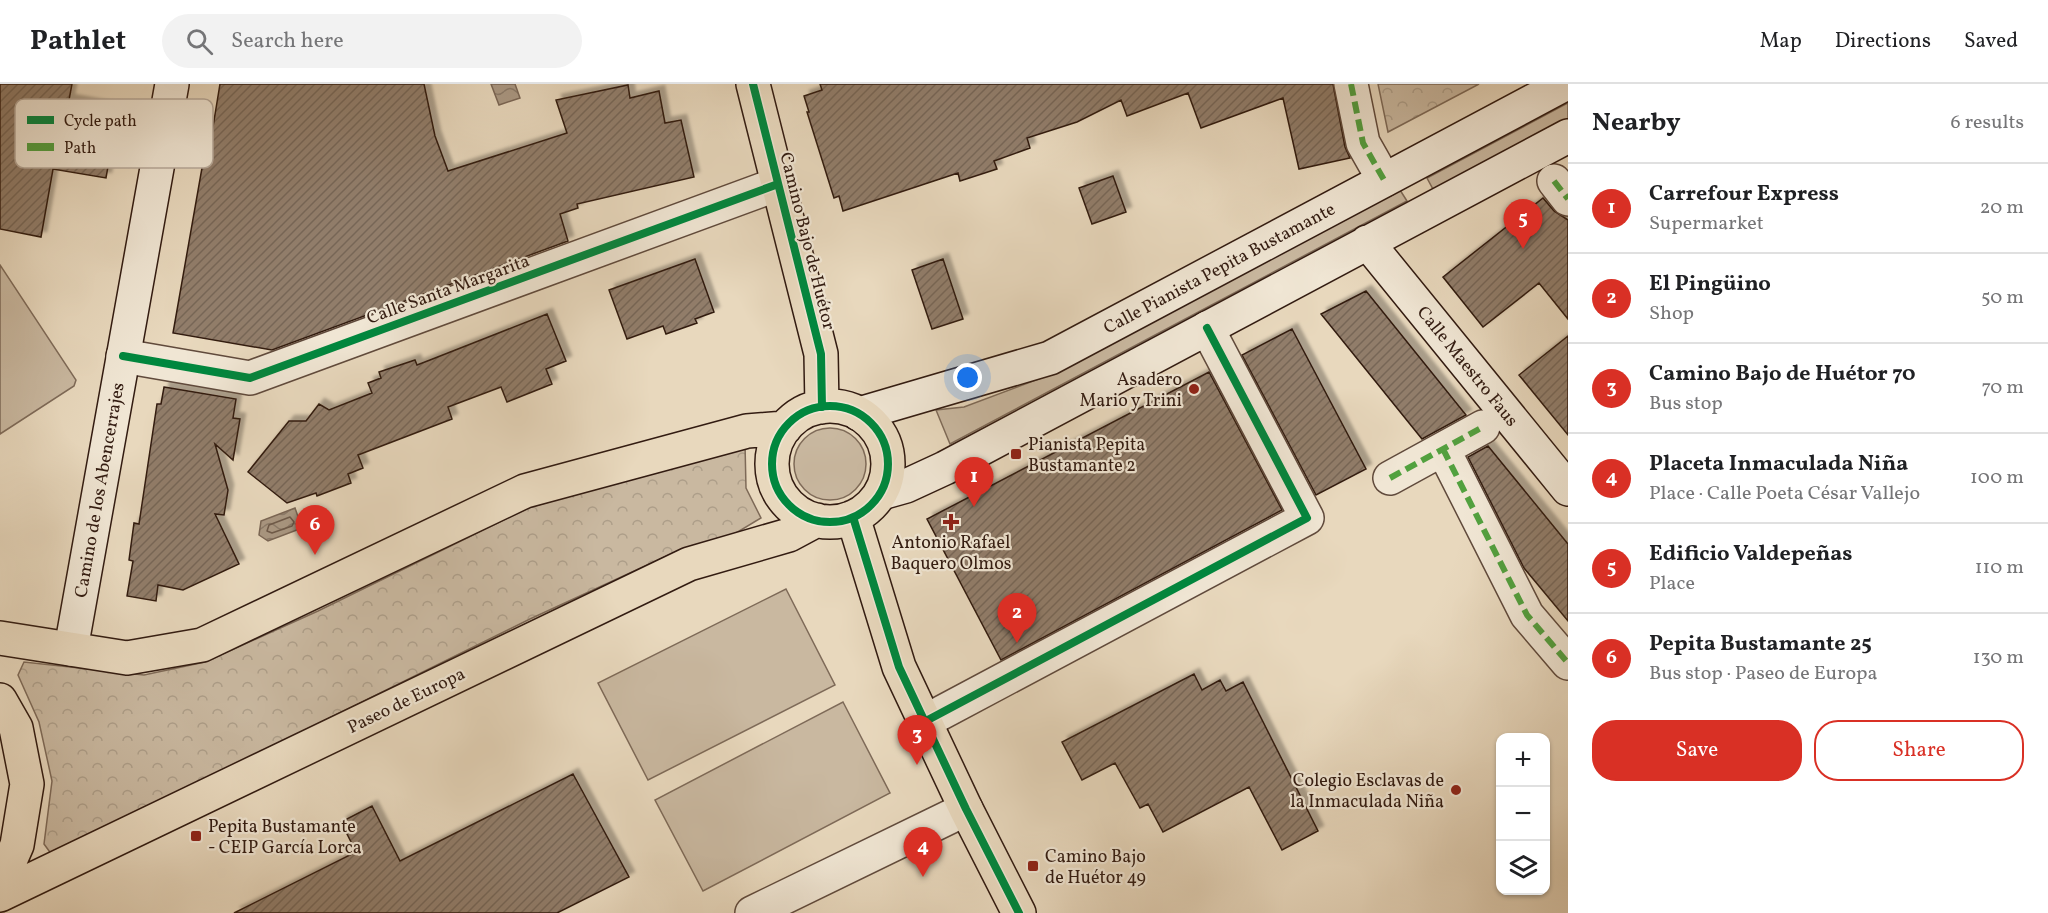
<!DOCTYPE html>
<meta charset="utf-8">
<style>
:root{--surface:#fff;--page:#f2f2f2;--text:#202124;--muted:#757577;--line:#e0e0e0;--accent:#d93025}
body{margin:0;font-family:Vollkorn,serif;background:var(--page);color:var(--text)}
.controls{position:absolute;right:18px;bottom:18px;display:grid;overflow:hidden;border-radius:12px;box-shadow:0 2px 4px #0004}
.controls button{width:54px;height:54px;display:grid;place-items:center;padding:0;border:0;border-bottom:2px solid var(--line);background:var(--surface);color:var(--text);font:30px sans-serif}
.you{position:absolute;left:968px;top:294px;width:21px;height:21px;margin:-15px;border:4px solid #fff;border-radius:50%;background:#1a73e8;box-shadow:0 0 0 9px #1a73e833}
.badge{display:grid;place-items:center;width:39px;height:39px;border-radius:50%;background:var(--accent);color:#fff;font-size:20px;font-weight:700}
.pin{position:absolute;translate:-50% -50px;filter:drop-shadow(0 2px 3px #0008)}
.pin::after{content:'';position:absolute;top:32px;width:21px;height:18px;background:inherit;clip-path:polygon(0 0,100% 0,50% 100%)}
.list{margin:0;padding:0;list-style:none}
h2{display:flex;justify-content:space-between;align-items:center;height:78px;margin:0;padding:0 24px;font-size:26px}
h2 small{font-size:20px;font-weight:400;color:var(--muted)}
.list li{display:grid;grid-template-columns:39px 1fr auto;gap:18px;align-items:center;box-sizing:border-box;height:90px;padding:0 24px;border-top:2px solid var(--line)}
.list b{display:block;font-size:22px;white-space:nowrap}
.list p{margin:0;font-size:20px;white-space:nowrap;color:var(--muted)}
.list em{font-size:20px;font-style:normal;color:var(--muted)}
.actions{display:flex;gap:12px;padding:18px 24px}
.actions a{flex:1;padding:14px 0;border:2px solid var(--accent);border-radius:24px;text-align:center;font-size:21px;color:var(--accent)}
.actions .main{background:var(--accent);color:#fff}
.icon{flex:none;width:33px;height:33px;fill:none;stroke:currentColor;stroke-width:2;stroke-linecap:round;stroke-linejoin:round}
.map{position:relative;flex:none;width:1568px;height:829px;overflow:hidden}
header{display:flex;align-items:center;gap:36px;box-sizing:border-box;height:84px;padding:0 30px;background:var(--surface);border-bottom:2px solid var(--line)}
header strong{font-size:28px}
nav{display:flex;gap:33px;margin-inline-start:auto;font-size:21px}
.search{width:420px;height:54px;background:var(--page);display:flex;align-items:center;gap:15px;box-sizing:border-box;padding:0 21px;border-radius:33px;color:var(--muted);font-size:22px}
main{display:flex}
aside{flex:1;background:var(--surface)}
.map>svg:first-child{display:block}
.green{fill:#c9b8a0;stroke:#7e6a58;stroke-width:1.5}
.forest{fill:url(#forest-crowns);stroke:#7e6a58;stroke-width:1.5}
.water{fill:url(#water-waves);stroke:#7a6655;stroke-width:1.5}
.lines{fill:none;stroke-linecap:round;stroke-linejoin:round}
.shore{stroke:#6e5a4a;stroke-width:1.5}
.building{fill:url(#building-hatch);stroke:#321b11;stroke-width:1.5;filter:url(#shadow)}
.street-casing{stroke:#604a3c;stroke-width:36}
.secondary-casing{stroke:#321b11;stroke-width:36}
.primary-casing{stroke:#321b11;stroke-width:36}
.street{stroke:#f0e6d4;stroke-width:33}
.secondary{stroke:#f0e6d4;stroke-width:33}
.primary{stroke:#e8d8bd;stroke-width:33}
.quiet{stroke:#52a13f;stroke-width:6;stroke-dasharray:12 6;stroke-linecap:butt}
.cycleway-casing{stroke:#f0e6d4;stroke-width:11}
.cycleway{stroke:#00873e;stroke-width:8}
.poi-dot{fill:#8f2418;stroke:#f0e6d4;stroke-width:2}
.labels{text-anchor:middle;stroke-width:4.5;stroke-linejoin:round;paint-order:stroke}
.street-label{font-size:18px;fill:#321b11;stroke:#f0e6d4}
.poi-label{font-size:18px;fill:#321b11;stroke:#f0e6d4;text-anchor:start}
.key{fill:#f0e6d4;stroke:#b7a99a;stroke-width:1.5}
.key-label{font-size:16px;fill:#321b11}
</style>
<header>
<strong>Pathlet</strong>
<div class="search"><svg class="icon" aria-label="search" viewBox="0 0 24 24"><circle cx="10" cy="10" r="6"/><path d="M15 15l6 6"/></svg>Search here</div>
<nav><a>Map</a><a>Directions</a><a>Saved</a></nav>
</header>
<main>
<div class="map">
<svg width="1568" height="829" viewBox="0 0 1568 829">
<defs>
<pattern id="forest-crowns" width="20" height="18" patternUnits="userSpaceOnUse" patternTransform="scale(1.5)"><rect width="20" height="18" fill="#c9b8a0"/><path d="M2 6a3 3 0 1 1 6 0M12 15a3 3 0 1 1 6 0" fill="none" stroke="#ad9e89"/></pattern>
<pattern id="water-waves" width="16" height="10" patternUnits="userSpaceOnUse" patternTransform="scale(1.5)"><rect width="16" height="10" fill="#aa9883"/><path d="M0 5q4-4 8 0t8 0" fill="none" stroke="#8b7b6a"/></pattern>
<pattern id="building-hatch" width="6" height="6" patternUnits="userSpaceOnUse" patternTransform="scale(1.5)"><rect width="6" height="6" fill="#917d6a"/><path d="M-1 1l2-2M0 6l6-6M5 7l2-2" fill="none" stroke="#776656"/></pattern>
<filter id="shadow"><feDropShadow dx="5.5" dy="-5.5" stdDeviation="1.5" flood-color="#0004"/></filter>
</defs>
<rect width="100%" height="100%" fill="#e8d8bd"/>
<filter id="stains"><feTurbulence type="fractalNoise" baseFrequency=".00333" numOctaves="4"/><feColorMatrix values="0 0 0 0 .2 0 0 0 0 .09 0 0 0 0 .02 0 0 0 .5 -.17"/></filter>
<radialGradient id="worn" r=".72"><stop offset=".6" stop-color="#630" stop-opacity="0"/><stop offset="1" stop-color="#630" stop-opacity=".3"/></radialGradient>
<!-- green -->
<path class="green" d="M1568 19V35L1434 107 1427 94Z
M1400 106 1407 117 950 360 936 326 964 323 1057 288Z
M0 181 76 296 74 302 0 350Z
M794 380a36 36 0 1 1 72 0a36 36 0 1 1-72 0Z
M786 505 835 601 648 696 598 599Z
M843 618 890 709 703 807 655 716Z"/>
<!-- forest -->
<path class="forest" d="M1378 0H1479L1388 48Z
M745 360 746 404 761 434 731 452 682 465 530 535 52 771 44 760 52 697 39 638 18 591 24 578 144 591 205 578 318 527 528 424Z"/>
<!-- water -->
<path class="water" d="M491 0H515L520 14 499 21Z
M295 424 302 444 268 457 259 451 261 437Z"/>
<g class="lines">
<!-- shore -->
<path class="shore" d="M290 433 294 438 292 442 272 449 267 447 269 441Z"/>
</g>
<!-- building -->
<path class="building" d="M0 0H72L69 16 118 25 106 94 53 85 41 153 0 145Z
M220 0H424L435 52 448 87 567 49 556 16 628 1 630 14 659 7 665 39 681 36 694 93 577 120 578 124 560 130 568 157 272 266 173 249 206 61H210Z
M820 0H1333L1345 63 1350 74 1299 85 1283 14 1201 44 1188 9 1127 32 1121 16 1077 38 1027 54 1030 64 994 77 997 85 960 97 958 89 843 127 839 112 834 114 807 28H809L804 12 822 6Z
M1113 92 1126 128 1092 140 1079 104Z
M1543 114 1554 127 1568 136V235L1539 199 1483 243 1443 193Z
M695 175 714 228 695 235 697 239 666 250 663 242 627 255 609 206Z
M943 175 963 235 932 245 912 186Z
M1366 207 1395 243 1466 331 1422 355 1321 230Z
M547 230 566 277 546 285 552 300 507 318 501 303 448 323 452 335 358 371 363 384 348 390 351 399 317 412 316 409 287 419 248 388 289 337H306L319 320 329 326 372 309 368 299 381 294 379 288 415 276 417 281 430 276Z
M1292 245 1366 385 1316 411 1242 271Z
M1568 252V351L1519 291Z
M1209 288 1282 426 1001 576 927 435Z
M164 303 236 315 233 334 240 335 233 376 215 360 228 406 224 431 215 430 239 480 183 506 158 501 156 517 127 512 133 477 129 476 134 439 139 440 157 320H161Z
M1488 362 1568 460V537L1524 484 1468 373Z
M1194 590 1202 606 1220 596 1226 607 1243 598 1318 747 1282 766 1249 703 1163 748 1148 720 1140 724 1115 679 1082 696 1062 658Z
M573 690 629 793 557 829H234L356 768 341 738 372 722 400 777Z"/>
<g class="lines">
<defs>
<path id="street" d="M1351 0 1363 59 1384 96
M1554 97 1568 115
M123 272 250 294 778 100
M1443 365 1527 531 1568 579
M1390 394 1483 343
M924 638 1307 434 1207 244
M752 829 966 725"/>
<path id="secondary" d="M1367 158 1568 405
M859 330 1050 274 1565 0
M881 409 906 402 945 384 1568 52
M71 565 172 0"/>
<path id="primary" d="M753 0 821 270 822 323
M772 380a58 58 0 1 1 116 0a58 58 0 1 1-116 0Z
M853 433 899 583 966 725 1019 829
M0 554 127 574 202 561 525 407 747 347 785 344
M0 616 16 644 27 700 17 761 0 800
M0 811 689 480 789 451 817 436"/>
</defs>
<!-- street casing -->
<use href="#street" class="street-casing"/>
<!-- secondary casing -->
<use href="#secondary" class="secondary-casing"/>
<!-- primary casing -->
<use href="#primary" class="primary-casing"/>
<!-- street -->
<use href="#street" class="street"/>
<!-- secondary -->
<use href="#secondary" class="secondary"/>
<!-- primary -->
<use href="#primary" class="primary"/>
<!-- quiet -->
<path class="quiet" d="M1351 0 1363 59 1384 96
M1554 97 1568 115
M1443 365 1527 531 1568 579
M1390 394 1483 343"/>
<defs>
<path id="cycleway" d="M753 0 821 270 822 323
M123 272 250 294 778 100
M772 380a58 58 0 1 1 116 0a58 58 0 1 1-116 0Z
M853 433 899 583 966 725 1019 829
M924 638 1307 434 1207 244"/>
</defs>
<!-- cycleway casing -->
<use href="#cycleway" class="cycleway-casing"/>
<!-- cycleway -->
<use href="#cycleway" class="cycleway"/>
</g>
<!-- markers -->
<g class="poi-dot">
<circle cx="1194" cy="305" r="6"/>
<rect x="1010" y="364" width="12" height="12" rx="3"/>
<path d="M948 429h6v6h6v6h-6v6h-6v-6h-6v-6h6z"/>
<circle cx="1456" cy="706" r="6"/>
<rect x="190" y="746" width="12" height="12" rx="3"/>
<rect x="1027" y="776" width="12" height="12" rx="3"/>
</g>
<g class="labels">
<!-- street labels -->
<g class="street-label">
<text transform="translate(808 157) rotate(76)" y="6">Camino Bajo de Huétor</text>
<text transform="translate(1219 184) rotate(-28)" y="6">Calle Pianista Pepita Bustamante</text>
<text transform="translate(448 205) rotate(-20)" y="6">Calle Santa Margarita</text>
<text transform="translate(1468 282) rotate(51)" y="6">Calle Maestro Faus</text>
<text transform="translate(99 406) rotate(-80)" y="6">Camino de los Abencerrajes</text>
<text transform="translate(406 616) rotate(-26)" y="6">Paseo de Europa</text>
</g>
<!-- poi labels -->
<g class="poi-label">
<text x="1182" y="301" text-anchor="end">Asadero<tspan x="1182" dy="21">Mario y Trini</tspan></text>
<text x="1028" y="366">Pianista Pepita<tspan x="1028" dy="21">Bustamante 2</tspan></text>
<text x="951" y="464" text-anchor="middle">Antonio Rafael<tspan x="951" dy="21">Baquero Olmos</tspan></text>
<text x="1444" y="702" text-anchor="end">Colegio Esclavas de<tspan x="1444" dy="21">la Inmaculada Niña</tspan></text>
<text x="208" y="748">Pepita Bustamante<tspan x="208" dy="21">- CEIP García Lorca</tspan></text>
<text x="1045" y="778">Camino Bajo<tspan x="1045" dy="21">de Huétor 49</tspan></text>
</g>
</g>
<!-- legend -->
<rect x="15" y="15" width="198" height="69" rx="9" class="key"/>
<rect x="27" y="32" width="27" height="8" fill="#00873e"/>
<rect x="27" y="59" width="27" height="8" fill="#52a13f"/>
<g class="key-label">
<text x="64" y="42">Cycle path</text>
<text x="64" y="69">Path</text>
</g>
<rect width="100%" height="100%" filter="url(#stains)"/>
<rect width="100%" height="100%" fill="url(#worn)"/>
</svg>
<div class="controls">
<button>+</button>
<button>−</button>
<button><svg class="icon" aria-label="layers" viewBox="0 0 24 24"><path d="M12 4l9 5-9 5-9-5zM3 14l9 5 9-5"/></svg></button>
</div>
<div class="you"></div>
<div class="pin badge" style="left:974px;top:423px">1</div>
<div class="pin badge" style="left:1017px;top:559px">2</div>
<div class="pin badge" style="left:917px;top:681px">3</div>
<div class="pin badge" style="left:923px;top:793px">4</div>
<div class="pin badge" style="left:1523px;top:165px">5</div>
<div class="pin badge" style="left:315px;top:471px">6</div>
</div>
<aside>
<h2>Nearby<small>6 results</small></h2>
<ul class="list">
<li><span class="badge">1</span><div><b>Carrefour Express</b><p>Supermarket</p></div><em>20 m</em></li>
<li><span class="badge">2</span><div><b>El Pingüino</b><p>Shop</p></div><em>50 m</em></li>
<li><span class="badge">3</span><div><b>Camino Bajo de Huétor 70</b><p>Bus stop</p></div><em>70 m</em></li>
<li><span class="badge">4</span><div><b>Placeta Inmaculada Niña</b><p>Place · Calle Poeta César Vallejo</p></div><em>100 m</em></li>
<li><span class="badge">5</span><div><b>Edificio Valdepeñas</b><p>Place</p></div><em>110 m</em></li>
<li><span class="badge">6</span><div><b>Pepita Bustamante 25</b><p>Bus stop · Paseo de Europa</p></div><em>130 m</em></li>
</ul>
<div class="actions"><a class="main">Save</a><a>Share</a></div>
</aside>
</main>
